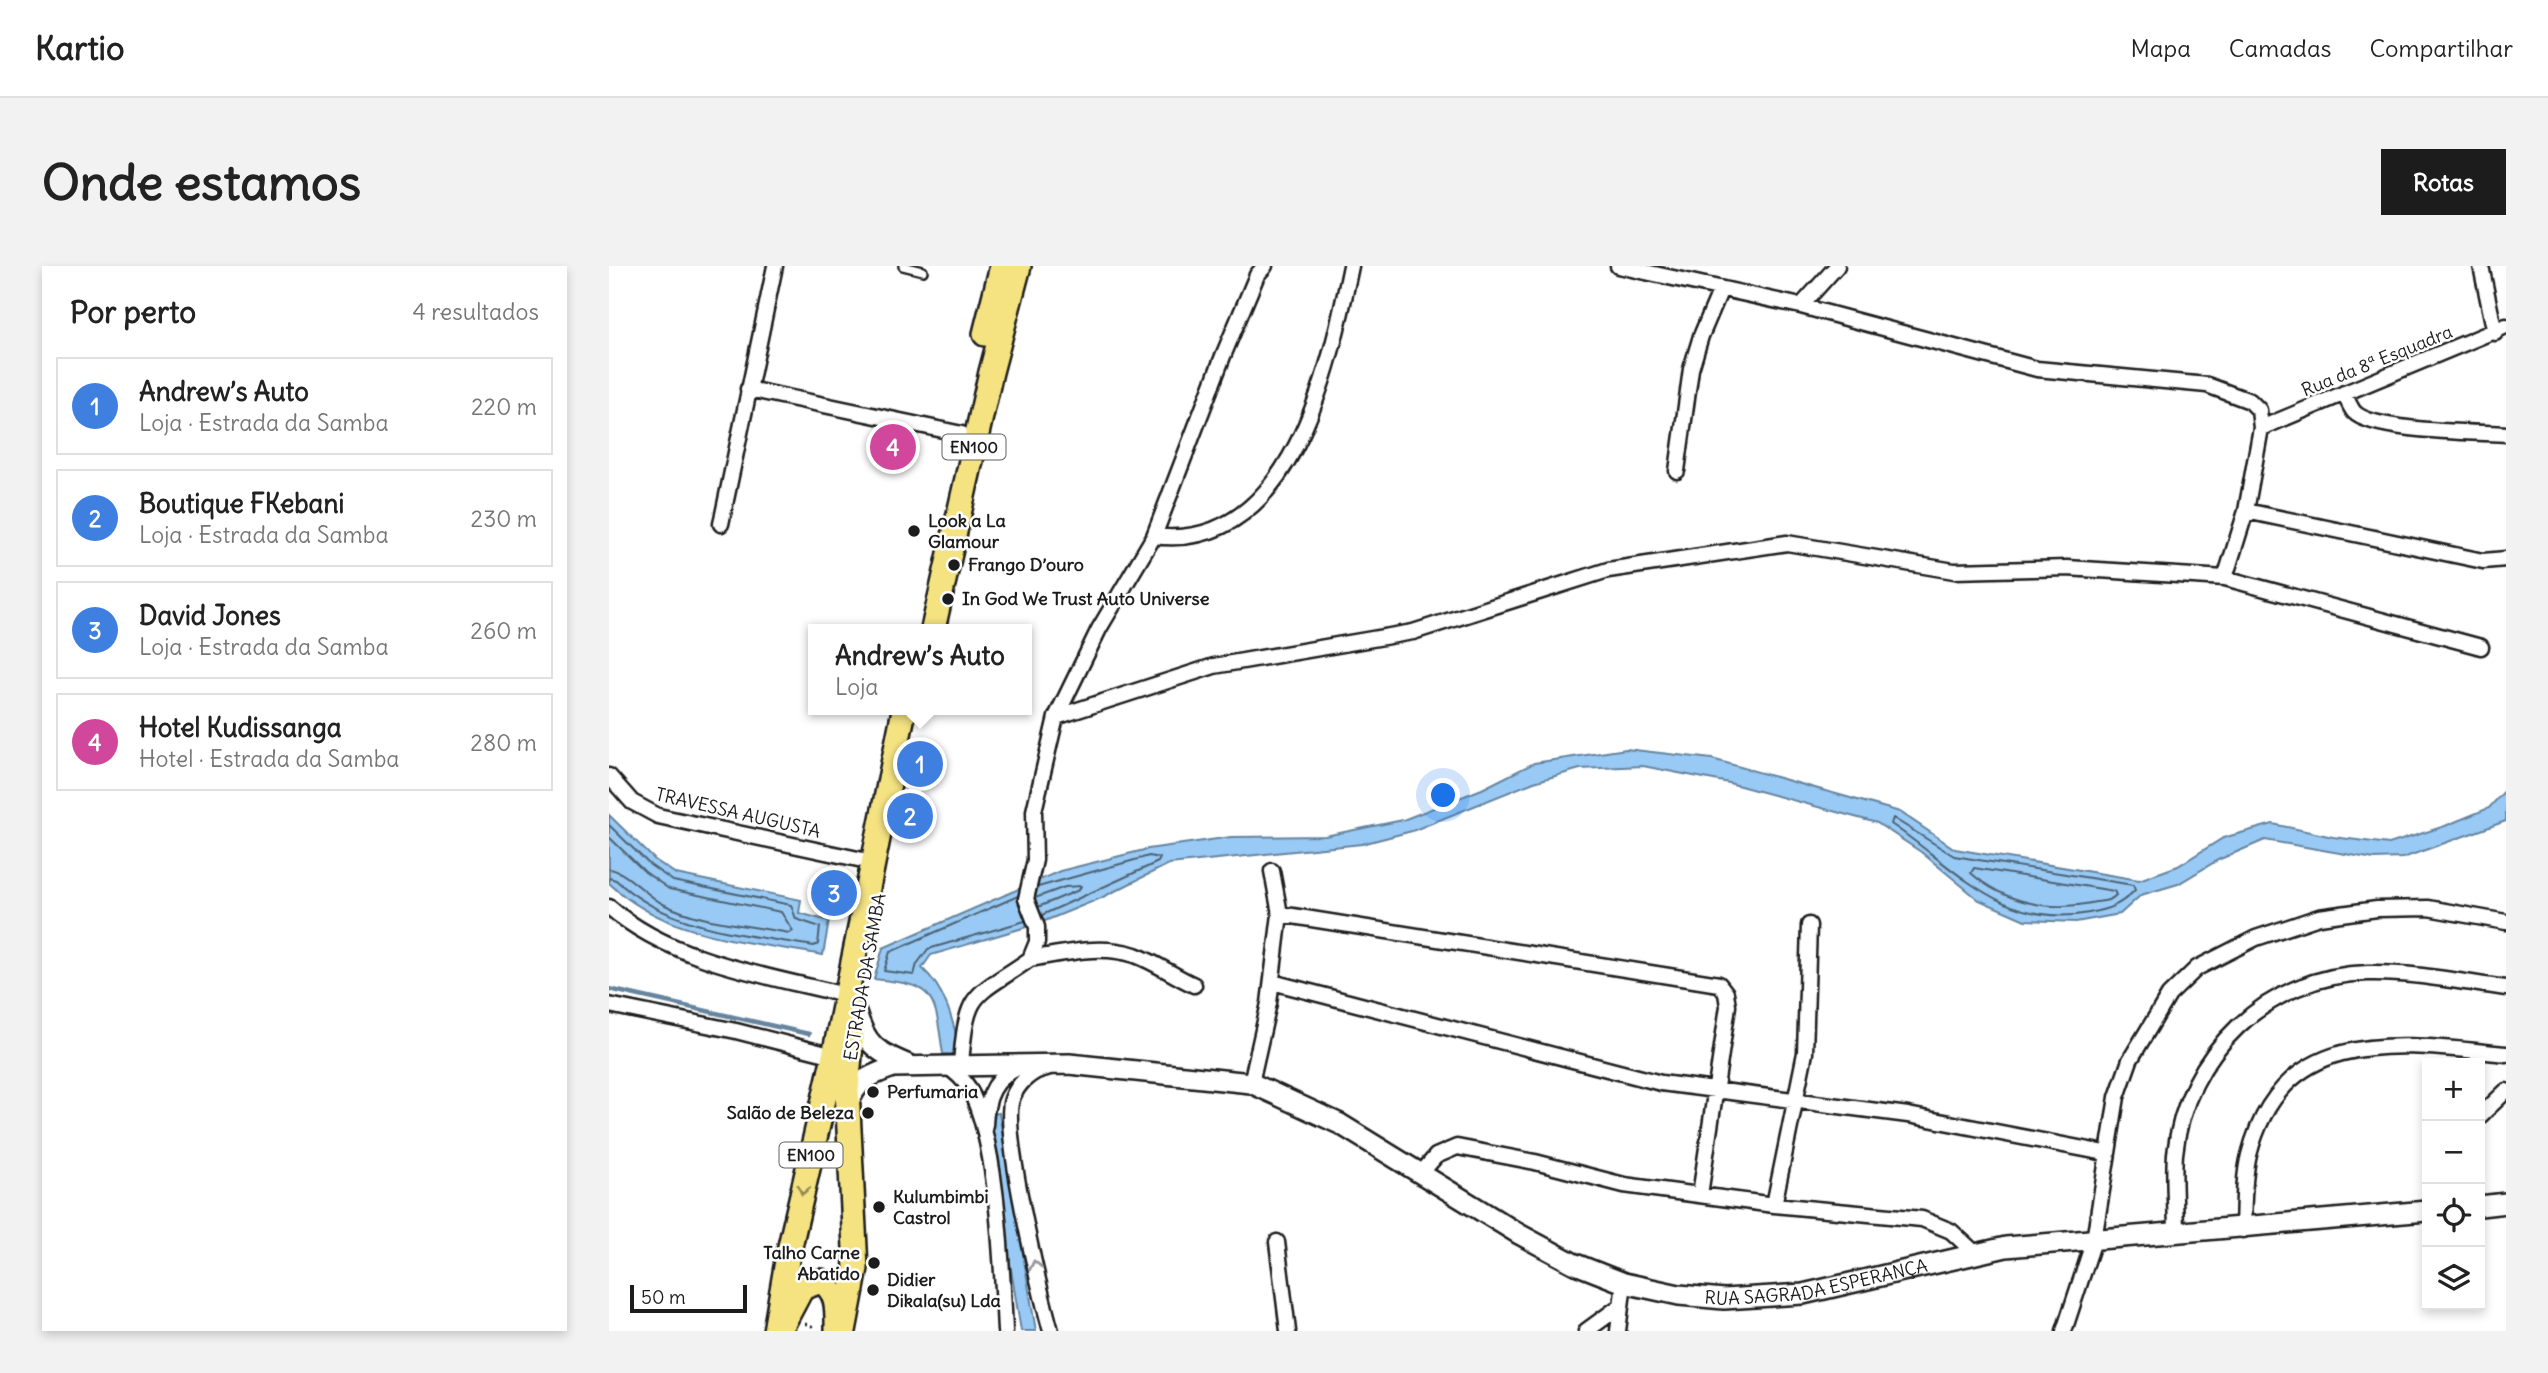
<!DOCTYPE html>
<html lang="pt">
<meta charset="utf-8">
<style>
:root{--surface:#fff;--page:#f2f2f2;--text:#222;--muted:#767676;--line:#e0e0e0;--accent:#1c1c1c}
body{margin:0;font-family:Delius,sans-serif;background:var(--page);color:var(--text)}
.controls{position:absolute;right:21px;bottom:21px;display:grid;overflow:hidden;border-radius:0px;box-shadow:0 4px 10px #0003}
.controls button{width:63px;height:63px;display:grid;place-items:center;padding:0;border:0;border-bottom:2px solid var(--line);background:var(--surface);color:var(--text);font:35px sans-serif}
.scale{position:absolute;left:21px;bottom:18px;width:117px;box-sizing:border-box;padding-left:7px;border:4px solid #1c1c1c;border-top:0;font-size:19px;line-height:24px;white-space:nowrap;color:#1c1c1c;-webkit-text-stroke:5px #fff;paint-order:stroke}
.you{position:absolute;left:835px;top:530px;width:24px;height:24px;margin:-18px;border:5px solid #fff;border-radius:50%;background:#1a73e8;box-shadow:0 0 0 10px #1a73e833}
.badge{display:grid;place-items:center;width:46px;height:46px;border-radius:50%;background:var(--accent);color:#fff;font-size:23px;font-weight:700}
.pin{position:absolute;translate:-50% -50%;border:4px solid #fff;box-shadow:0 2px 7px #0006}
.popup{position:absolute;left:199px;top:358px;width:224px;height:91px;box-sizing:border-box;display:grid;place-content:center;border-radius:0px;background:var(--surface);filter:drop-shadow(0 2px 5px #0005);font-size:23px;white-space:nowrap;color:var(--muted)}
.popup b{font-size:26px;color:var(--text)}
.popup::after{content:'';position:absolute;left:50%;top:100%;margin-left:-14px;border:14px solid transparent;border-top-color:var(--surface)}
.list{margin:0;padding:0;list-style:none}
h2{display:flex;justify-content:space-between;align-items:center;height:91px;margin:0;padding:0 28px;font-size:30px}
h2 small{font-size:23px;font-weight:400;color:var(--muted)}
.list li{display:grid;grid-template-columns:46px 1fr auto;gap:21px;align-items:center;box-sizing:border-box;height:98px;margin:0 14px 14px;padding:0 14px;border:2px solid var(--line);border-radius:0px}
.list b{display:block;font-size:26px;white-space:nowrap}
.list p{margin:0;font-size:23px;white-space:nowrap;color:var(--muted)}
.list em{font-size:23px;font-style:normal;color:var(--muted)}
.icon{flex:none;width:38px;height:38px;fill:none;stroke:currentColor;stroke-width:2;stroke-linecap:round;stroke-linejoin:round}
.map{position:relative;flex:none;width:1897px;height:1065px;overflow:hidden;border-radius:0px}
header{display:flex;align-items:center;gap:42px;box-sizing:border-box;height:98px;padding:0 35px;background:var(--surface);border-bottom:2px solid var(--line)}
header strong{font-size:33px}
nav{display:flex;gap:38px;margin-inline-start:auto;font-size:24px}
.intro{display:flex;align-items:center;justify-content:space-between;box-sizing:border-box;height:168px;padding:0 42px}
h1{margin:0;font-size:49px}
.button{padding:18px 32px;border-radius:0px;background:var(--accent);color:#fff;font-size:24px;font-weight:700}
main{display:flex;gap:42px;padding:0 42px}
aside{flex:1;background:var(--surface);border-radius:0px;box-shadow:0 4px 10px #0003}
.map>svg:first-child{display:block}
.water{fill:#98caf5;stroke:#66849e;stroke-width:2}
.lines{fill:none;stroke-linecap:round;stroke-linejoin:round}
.shore{stroke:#4e6273;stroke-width:2}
.stream{stroke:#66849e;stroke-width:4.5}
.lane-casing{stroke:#1c1c1c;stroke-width:12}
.street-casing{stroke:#1c1c1c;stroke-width:19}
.secondary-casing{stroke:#1c1c1c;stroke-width:24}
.primary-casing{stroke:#1c1c1c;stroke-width:28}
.path{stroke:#1c1c1c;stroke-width:2.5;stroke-dasharray:2 5;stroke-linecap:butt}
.lane{stroke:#fff;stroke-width:7}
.street{stroke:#fff;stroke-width:14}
.secondary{stroke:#fff;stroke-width:19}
.primary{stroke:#f5e382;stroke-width:23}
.oneway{stroke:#938954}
.oneway2{stroke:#999}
.poi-dot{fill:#1c1c1c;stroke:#fff;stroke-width:2.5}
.labels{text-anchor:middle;stroke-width:5;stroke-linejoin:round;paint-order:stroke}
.shield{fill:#fff;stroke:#606060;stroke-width:2}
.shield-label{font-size:16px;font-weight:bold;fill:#1c1c1c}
.street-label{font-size:18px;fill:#1c1c1c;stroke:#fff}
.poi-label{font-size:18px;font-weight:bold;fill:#1c1c1c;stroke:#fff;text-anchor:start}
</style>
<header>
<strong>Kartio</strong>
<nav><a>Mapa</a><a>Camadas</a><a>Compartilhar</a></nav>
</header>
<div class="intro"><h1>Onde estamos</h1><a class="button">Rotas</a></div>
<main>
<aside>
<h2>Por perto<small>4 resultados</small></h2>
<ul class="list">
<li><span class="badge" style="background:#3f7fe0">1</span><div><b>Andrew’s Auto</b><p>Loja · Estrada da Samba</p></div><em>220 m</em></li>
<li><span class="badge" style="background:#3f7fe0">2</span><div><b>Boutique FKebani</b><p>Loja · Estrada da Samba</p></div><em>230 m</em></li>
<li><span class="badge" style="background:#3f7fe0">3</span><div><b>David Jones</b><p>Loja · Estrada da Samba</p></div><em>260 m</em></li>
<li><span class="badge" style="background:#d1479c">4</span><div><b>Hotel Kudissanga</b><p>Hotel · Estrada da Samba</p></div><em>280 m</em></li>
</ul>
</aside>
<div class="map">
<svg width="1897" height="1065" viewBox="0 0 1897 1065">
<rect width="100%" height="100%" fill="#fff"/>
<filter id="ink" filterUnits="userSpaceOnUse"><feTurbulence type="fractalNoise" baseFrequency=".0143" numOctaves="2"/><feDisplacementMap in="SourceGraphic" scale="14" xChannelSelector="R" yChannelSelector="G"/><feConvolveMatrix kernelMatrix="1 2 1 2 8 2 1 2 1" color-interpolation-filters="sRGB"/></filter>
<g filter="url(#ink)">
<!-- water -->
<path class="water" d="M1017 483 1103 493 1291 546 1346 583 1530 614 1569 600 1614 572 1664 558 1724 571 1780 578 1836 560 1880 542 1897 523V555L1794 592 1765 593 1656 574 1609 594 1569 618 1532 629 1511 648 1467 656 1416 654 1370 634 1312 586 1268 557 1120 517 1034 500 971 503 925 516 803 565 753 578 560 598 492 632 431 657 322 689 313 702C338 725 344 756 352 788H334C325 729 329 719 265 713L274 682 451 605 539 583 622 571 716 570 794 554 873 523 925 497Z
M0 549 46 594 67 608 192 634 190 647 220 655 214 689C139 675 57 672 0 617Z
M390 847 427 1065H412L377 849Z"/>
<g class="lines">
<!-- shore -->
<path class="shore" d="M1284 552 1345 590 1524 619 1526 624C1512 639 1500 643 1480 647 1394 663 1347 602 1282 558Z
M0 559 41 599 64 615 182 639 187 653 211 661 209 678 205 680C135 668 60 664 7 614L0 612
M0 571 36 606 60 623 172 646 184 665 180 667C139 659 91 657 54 638 38 630 16 604 0 603
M1365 602 1505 625 1507 629C1501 636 1491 635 1482 637 1439 646 1395 636 1362 607Z
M429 621 540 590 551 592 549 596 433 649
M409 630 281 686 275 705 305 709 308 698 319 683 416 655
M426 632 456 621 472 620 470 624 429 641"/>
<!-- stream -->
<path class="stream" d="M0 723 200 768"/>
<defs>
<path id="lane" d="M294 0 314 5"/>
<path id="street" d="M1009 0 1192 40 1428 103 1598 119 1641 135 1650 144 1652 162 1637 245 1616 312
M1872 0 1886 67
M1192 40 1228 0
M139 123 353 168
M1735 127C1738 133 1741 141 1745 146 1764 166 1867 166 1897 168
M1652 162 1897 60
M1068 205 1082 103 1092 70 1112 23
M1637 245 1874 295 1897 293
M112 258 166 0
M545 270C682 288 721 101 742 0
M447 451 605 400 804 366 999 304 1178 277 1345 305 1458 302 1616 312 1872 381
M0 510 23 536 49 550 263 596
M0 641C64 696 156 709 236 729
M671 648 1110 718 1117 727 1119 740 1091 929
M421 693C455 687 492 678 526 689 546 696 565 710 585 719
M663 716 1052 817 1299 849 1496 887
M0 739 127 765 225 790
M352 798C358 722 364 733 421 693L428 676V661L417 633 426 594 425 545 447 451 490 363 545 270 614 90 648 9 656 0
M336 799C345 805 353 811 359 821 389 871 393 1004 396 1065
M438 802C423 804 408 818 403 833 392 864 431 1025 442 1065
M642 817 660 737 671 648 663 605
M1871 850 1897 825
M376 859C377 834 384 810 412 801
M813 906 827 890 848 881 926 896 1015 919 1165 939 1313 953 1342 965 1366 987
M1165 939 1196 787 1200 659
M1634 964C1635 939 1634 913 1640 889 1674 756 1793 778 1897 788
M1567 968C1567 942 1564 914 1566 888 1576 788 1659 709 1759 707 1804 706 1852 716 1897 722
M668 976 679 1065
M977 1065 1010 1041
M1009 1065 1015 1017
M1455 1065 1485 974 1508 831 1521 794 1560 729 1588 702 1647 672 1710 651 1768 643 1819 642 1897 656"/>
<g id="secondary">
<path d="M247 746C257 780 268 786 300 799"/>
<path id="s1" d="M239 839C248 813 260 810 284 801L460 798 642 817 731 858 910 968 964 997 1015 1017 1070 1029 1115 1033 1194 1028 1397 981 1818 945"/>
<path d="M1871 940 1897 937"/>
</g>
<path id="primary" d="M376 68 393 0
M324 363 382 106 410 0
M175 1056 193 1022 212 1015C230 1026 228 1046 228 1065
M166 1065 179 989 225 790 295 444
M235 1065 247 1002 238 824 243 766"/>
</defs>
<!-- lane casing -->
<use href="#lane" class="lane-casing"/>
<!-- street casing -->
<use href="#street" class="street-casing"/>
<!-- secondary casing -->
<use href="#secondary" class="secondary-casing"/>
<!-- primary casing -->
<use href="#primary" class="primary-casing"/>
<!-- path -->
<path class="path" d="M196 1058H201L207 1065"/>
<!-- lane -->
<use href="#lane" class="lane"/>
<!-- street -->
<use href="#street" class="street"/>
<!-- secondary -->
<use href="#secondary" class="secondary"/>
<!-- primary -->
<use href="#primary" class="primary"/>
</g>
<!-- one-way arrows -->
<defs><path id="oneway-chevron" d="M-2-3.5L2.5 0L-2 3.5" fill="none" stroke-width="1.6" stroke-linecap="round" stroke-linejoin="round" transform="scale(1.75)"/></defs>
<use class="oneway" href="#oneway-chevron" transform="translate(194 924) rotate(103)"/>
<use class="oneway2" href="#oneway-chevron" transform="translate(426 999) rotate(-102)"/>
</g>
<!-- markers -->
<g class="poi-dot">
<circle cx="305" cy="265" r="7"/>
<circle cx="345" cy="299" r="7"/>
<circle cx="339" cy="333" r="7"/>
<circle cx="264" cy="826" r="7"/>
<circle cx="259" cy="847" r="7"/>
<circle cx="270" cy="941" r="7"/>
<circle cx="265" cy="997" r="7"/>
<circle cx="264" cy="1024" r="7"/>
</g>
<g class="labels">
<!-- shield labels -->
<g class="shield">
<rect x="333.5" y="168.5" width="63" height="25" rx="5"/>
<rect x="170.5" y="876.5" width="63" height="25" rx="5"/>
</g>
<g class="shield-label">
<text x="365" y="187">EN100</text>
<text x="202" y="895">EN100</text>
</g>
<!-- street labels -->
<g class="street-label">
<text transform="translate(1768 95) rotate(-22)" y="6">Rua da 8ª Esquadra</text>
<text transform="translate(129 547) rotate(13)" y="6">TRAVESSA AUGUSTA</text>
<text transform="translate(256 711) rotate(-80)" y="6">ESTRADA DA SAMBA</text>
<text dy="6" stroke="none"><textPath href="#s1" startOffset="1040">RUA SAGRADA ESPERANÇA</textPath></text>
</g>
<!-- poi labels -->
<g class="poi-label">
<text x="319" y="261">Look a La<tspan x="319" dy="21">Glamour</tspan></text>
<text x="359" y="305">Frango D’ouro</text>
<text x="353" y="339">In God We Trust Auto Universe</text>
<text x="278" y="832">Perfumaria</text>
<text x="245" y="853" text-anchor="end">Salão de Beleza</text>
<text x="284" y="937">Kulumbimbi<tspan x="284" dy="21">Castrol</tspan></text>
<text x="251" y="993" text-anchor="end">Talho Carne<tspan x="251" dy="21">Abatido</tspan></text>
<text x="278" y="1020">Didier<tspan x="278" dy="21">Dikala(su) Lda</tspan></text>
</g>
</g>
</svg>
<div class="controls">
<button>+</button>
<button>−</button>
<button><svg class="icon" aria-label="locate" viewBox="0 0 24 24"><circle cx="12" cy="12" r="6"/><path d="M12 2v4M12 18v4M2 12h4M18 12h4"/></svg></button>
<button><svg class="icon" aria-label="layers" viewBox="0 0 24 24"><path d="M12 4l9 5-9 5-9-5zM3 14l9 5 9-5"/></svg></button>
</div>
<div class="scale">50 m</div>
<div class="you"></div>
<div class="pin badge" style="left:311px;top:498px;background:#3f7fe0">1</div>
<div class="popup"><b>Andrew’s Auto</b>Loja</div>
<div class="pin badge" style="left:301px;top:550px;background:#3f7fe0">2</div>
<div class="pin badge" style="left:225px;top:627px;background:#3f7fe0">3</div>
<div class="pin badge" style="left:284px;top:181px;background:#d1479c">4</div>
</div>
</main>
